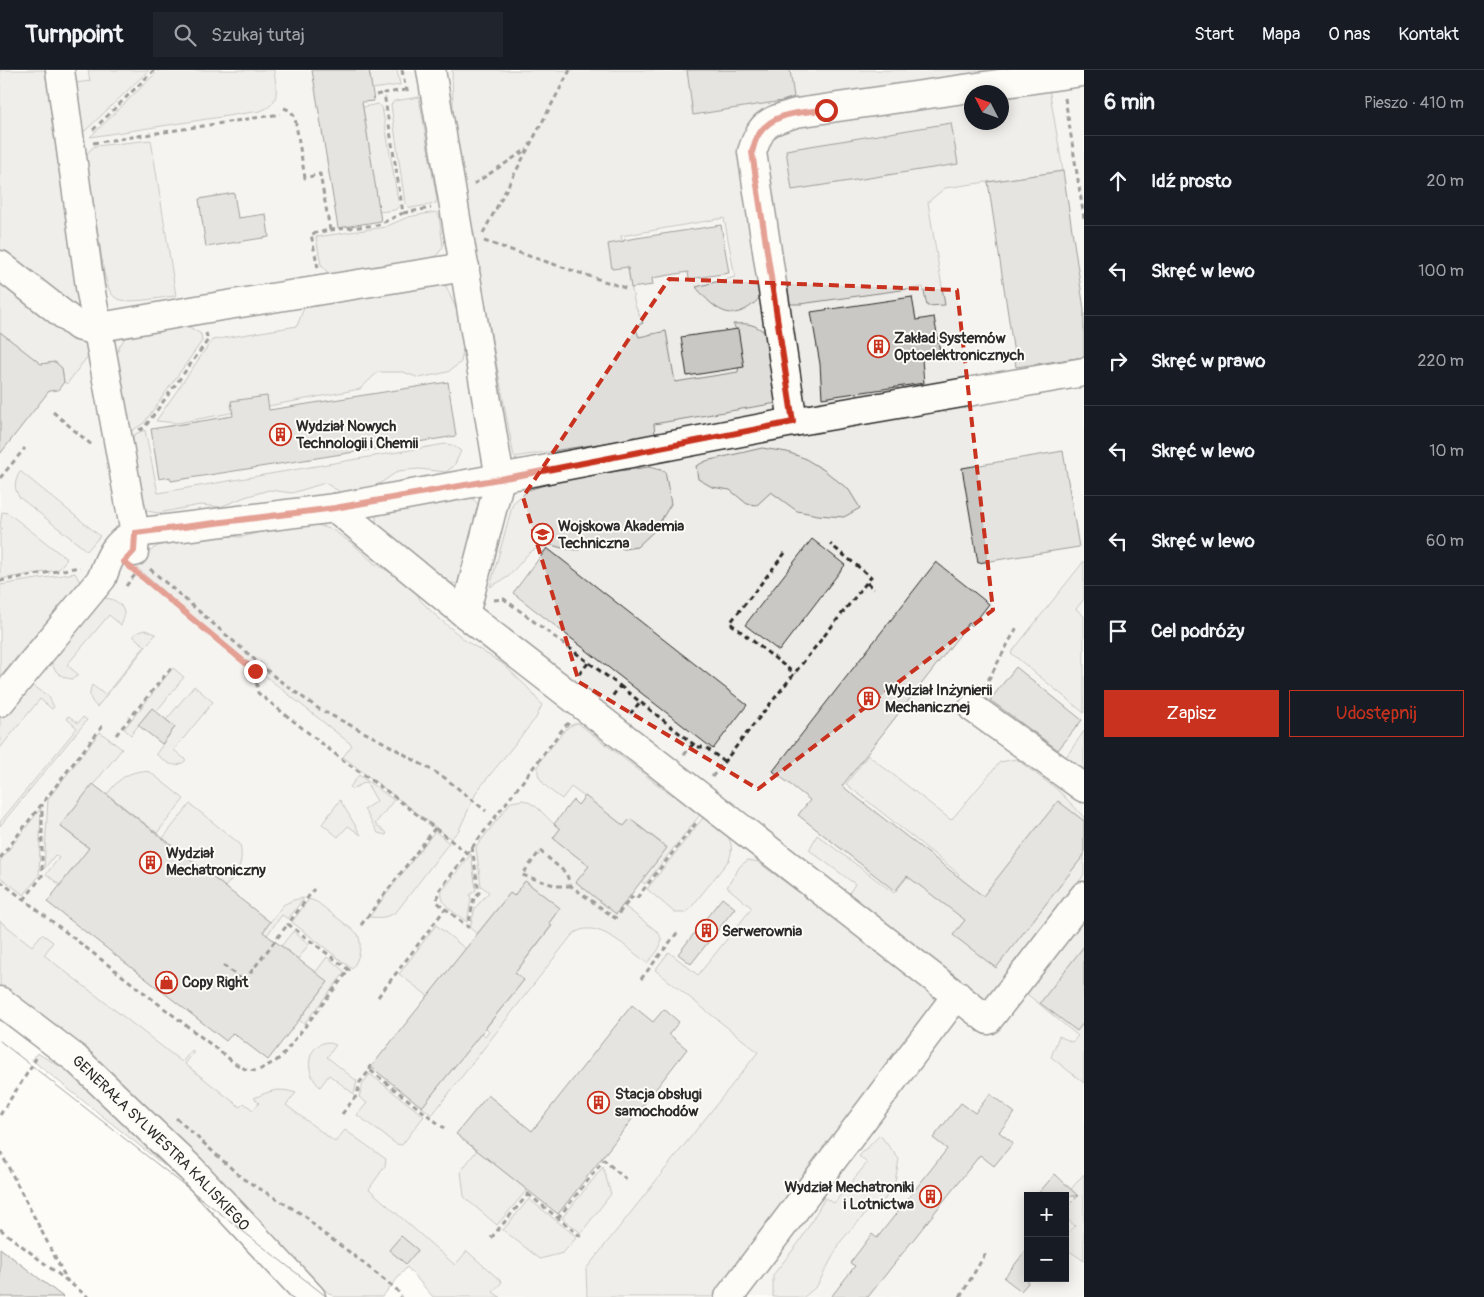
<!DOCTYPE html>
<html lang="pl">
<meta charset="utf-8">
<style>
:root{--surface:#171b24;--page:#20242c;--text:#f1f3f6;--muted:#9ea1a6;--line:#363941;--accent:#c8321e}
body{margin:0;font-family:Pangolin,sans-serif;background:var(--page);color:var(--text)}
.controls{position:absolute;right:15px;bottom:15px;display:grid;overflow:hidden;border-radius:0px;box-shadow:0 2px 12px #0003}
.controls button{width:45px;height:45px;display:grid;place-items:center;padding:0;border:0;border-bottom:1px solid var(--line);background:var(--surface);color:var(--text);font:25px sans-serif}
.compass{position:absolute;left:964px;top:15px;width:45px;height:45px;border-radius:50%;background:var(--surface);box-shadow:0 2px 12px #0003;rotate:312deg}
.stop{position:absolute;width:15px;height:15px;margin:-11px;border:4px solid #c8321e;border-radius:50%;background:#fff}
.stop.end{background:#c8321e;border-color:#fff;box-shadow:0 1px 5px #0008}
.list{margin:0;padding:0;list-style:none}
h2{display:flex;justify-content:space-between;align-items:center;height:65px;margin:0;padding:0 20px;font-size:21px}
h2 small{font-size:16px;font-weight:400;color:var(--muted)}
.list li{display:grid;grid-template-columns:32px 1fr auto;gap:15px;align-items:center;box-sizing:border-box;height:90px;padding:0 20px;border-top:1px solid var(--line)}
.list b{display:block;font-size:19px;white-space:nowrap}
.list em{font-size:16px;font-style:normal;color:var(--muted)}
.actions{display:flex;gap:10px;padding:15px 20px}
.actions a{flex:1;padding:11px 0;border:1px solid var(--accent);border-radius:0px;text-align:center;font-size:18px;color:var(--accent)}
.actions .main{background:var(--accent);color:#fff}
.icon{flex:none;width:28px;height:28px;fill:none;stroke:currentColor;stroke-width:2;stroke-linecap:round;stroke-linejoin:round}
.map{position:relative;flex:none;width:1084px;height:1227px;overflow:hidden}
header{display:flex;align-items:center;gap:30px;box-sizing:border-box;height:70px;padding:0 25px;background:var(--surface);border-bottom:1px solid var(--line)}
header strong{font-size:24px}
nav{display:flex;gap:28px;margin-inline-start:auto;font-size:18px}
.search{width:350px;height:45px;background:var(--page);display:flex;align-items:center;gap:12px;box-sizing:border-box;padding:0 18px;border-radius:0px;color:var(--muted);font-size:19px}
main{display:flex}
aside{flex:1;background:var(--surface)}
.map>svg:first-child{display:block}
.built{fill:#edece8;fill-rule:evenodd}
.green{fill:#dfdeda;stroke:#858482;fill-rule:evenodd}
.building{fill:#c9c8c4;stroke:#2b2b2b}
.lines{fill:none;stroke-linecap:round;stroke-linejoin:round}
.minor-casing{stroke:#2b2b2b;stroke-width:31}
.path{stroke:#2b2b2b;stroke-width:3;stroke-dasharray:5 4;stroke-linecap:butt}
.minor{stroke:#fdfcf7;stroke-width:28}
.tram{stroke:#2b2b2b;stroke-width:1}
.route{stroke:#c8321e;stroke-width:6}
.marked{fill:none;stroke:#c8321e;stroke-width:4;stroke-dasharray:10 6;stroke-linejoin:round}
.labels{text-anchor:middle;stroke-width:4;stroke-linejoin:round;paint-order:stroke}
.poi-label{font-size:15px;font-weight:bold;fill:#2b2b2b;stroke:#fdfcf7;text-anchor:start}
.street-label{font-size:15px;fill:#2b2b2b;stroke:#fdfcf7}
</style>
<header>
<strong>Turnpoint</strong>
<div class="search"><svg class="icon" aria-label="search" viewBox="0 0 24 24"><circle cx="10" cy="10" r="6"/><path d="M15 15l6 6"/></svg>Szukaj tutaj</div>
<nav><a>Start</a><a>Mapa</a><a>O nas</a><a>Kontakt</a></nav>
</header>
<main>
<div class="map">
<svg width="1084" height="1227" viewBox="0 0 1084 1227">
<rect width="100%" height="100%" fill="#fdfcf7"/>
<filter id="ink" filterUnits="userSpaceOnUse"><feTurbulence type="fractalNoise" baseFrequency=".02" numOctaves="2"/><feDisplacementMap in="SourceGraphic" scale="10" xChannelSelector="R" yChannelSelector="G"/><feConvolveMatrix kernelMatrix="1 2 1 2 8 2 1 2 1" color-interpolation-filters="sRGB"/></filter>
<g filter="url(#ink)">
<!-- built -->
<path class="built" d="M0 0H1084V1227H433L407 1196 0 877ZM972 22H1002V52H972ZM1028 1126H1065V1208H1028Z"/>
<!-- green -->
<path class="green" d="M0 0H45L59 100 82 234 79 239 0 187Z
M88 0H149L85 61 82 58 75 13 90 11Z
M159 0H274C276 18 282 34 260 41L90 67Z
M369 0H397L400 15 372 19Z
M452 0H1046L1063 101 945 118 928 132 945 235 927 236 923 217 800 234H786L765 222C738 254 720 247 696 217L735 207 724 148 621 166 635 235 643 253 635 257 639 267 666 261 675 312 738 302C740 289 741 265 733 254 750 253 755 254 768 265L777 333 654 354 655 365 514 387 454 67ZM972 22H1002V52H972Z
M419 27 437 130 435 134 410 138 405 133 391 35 394 31Z
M378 34 382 37 399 136 395 140 379 142 363 37Z
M151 70 176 226C162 227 127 235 116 228 108 223 107 212 104 203L86 85 90 80 95 76Z
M435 142 439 145 443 177 438 184 432 189 329 204 321 195 316 167 385 157 408 147Z
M0 203 88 272 90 283 67 314 64 312 62 298 55 292 41 294 0 262Z
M435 209 446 216 466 261 461 292 448 302 419 308 403 302H378L360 319 177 353 156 351 212 270 297 256 307 230Z
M181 252 201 264 202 271 144 353 130 362 117 285 119 277 128 263Z
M145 360 158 423 445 374 452 375 461 381 454 396 446 402 419 399 398 401 381 413 347 426 325 413 292 423 269 420 245 427 220 437 200 435 158 443 147 441 143 434 131 370 135 364Z
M762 378 787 382 804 388 824 400 849 420 860 438 844 447 818 445 797 441 771 422 757 435 747 434 730 420 712 417 698 409 696 396 706 391Z
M649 397 665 401 671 434 655 460 637 477 624 479 601 470H588L579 480 566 479 544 473 528 484 508 507 490 517 513 433 528 420 572 407Z
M20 401 100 466 87 481 19 427C13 416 15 412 20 401Z
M465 425C473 428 478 432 480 440L461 512 457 514 446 512 376 455V447L379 442Z
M2 442 8 443 67 489 58 500 0 509V461L2 459 0 457Z
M315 454 333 460 353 474 374 493 414 516 420 530 434 544 466 571 503 594 528 618 542 635 536 648 477 721 459 760 451 769 343 687 352 675 191 547 135 496 154 478 176 468 221 466 242 467 260 462Z
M1084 491V529L1076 539 1084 546V643L1011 583Z
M75 503 80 512 0 607V515Z
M103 528C118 528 130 540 121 555L109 545 67 595 79 605 72 609C60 608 51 599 51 587Z
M145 560 156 564 97 637C90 631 88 624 92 615L105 625 145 576 133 566 138 562Z
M173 598 184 607 156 642 151 639 131 665 124 659Z
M30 613 49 627 54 637 52 639 40 629 0 678V648Z
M194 616 213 632 174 680 186 690C175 701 166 692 156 684L175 657 166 650Z
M69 646 78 653 83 647 87 650 0 756V752L77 658 66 648Z
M578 653 671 725 684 727 703 741 645 814 641 811 667 777 630 749 624 756 571 717 562 729C551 721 531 708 540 692 543 685 550 679 555 673 561 665 566 655 578 653Z
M1084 661V705L1064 690Z
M100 662 122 679 60 756 214 876 205 888 247 920 293 861 309 874 298 889 284 879 243 931 73 799 60 815 46 804 59 788 55 785 44 799 48 729Z
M868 685 951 750 1000 692 1016 689 1058 720 1084 747V805L988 928 983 931 848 825 855 814 809 780 817 765 894 823 910 804 942 828 959 804 846 714Z
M141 701 150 702 184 729 157 763 107 724C118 711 123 704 141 701Z
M359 705 394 730 375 754 387 763 386 765 378 763 364 739 377 731 366 712 352 719 350 717Z
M340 730 361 765 348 756 338 767 322 754Z
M523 730C540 735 546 749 560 759L553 768 589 796 576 812 616 843 623 835 658 862C667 874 655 884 647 893 628 879 595 845 572 865L432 1045 422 1037 481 963 485 966 489 961 486 958 524 910 515 903 552 856 549 853 560 838 525 811 514 826 510 823 477 864 470 858 475 838 489 822 481 816 476 777 511 732Z
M190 734 240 774C244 795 238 801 225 817L163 768Z
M41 738 39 806 24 825 0 807V791Z
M706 744C720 756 738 769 729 790L689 840 685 843H675L647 819Z
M435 761 449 773 397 841C388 848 380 848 369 847Z
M471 784 476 820 470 825 471 830 467 852C457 844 439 835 442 821Z
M748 790 758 792 930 919 934 928 935 939 719 1227H587L586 1199 758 982 655 900 669 882 698 905 752 838 727 817 740 796Z
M304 828 288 849 282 845 240 901 238 894 283 835 293 830Z
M309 829 317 832 358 864C363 876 359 889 352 899L292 852Z
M1084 836V1013L1051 987 1059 966 1072 972 1078 966 1021 919Z
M0 851 32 876 42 864 53 872 44 885 182 992 192 980 194 982 185 994 240 1037 244 1033 253 1040 259 1033 254 1028C270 1021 278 1017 296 1023L286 1035 335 1072 345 1060 386 1089 385 1096 369 1119 455 1195 467 1181 502 1212 493 1222 500 1227H433L407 1197 382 1227H334L307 1206 95 990 0 916Z
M436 855 466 879 428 926 399 904Z
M327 887 345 902 304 954 299 950 327 913 315 903Z
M327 972 336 975 327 987 357 1011 354 1024 329 1005 320 1017C305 1004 305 976 327 972Z
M37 983 75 1005 165 1096 32 990Z
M370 1004 424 1046 402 1075 396 1074 357 1045 367 1033 359 1027 363 1013Z
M880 1065 899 1089 895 1112 885 1129 868 1141 841 1171 817 1216 804 1227H773V1205L800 1171 825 1128 834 1133 867 1093 859 1086Z
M477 1080 527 1120 497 1155 466 1129 464 1126 461 1101Z
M603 1097 611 1124 581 1163 562 1148Z
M1084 1104V1191L1065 1178V1165L1075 1156 1065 1147V1139L1078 1126 1071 1119Z
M529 1129 577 1167 563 1183 540 1189 503 1160Z"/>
<!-- building -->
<path class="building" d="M312 0H369L374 31 362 32 381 151 338 158Z
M687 0H790L794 27 782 31 693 45Z
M951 53 958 94 792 120 786 80Z
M1063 101 1084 239V287L1016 297 988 112Z
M234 123 238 148 266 144 269 167 206 177 199 129Z
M721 155 729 203 689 209 688 202 652 208 653 215 631 218 628 197 612 199 608 174 624 171V170Z
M912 227 916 250 934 247 941 287 922 290 924 313 822 328 820 294 811 242Z
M738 259 744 297 687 306 681 267Z
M0 262 41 294 55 292 62 298 64 312 58 320 49 321 0 384Z
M448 312 456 366 171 411 170 407 159 409 151 359 233 346 231 331 267 326 269 340Z
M1063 381 1079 477 978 493 962 398Z
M812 469 845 495 779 581 745 555Z
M547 478 747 635 713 679 513 523Z
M936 492 989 534 972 556 969 553 842 716 983 826 1058 731 1084 751V785L996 898 953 865 965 850 907 806 895 821 798 745 810 730 773 701Z
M1016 597 1082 650 1058 680 990 630Z
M152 638 175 657 162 674 138 655Z
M93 714 270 852 263 862 328 912 268 990 233 963 226 971 47 832 89 778 60 756Z
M585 726 624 756 630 749 667 778 616 844 576 812 589 796 553 768 560 759 554 754 573 730 578 735Z
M525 811 560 838 549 853 552 855 515 903 524 910 422 1037 371 997 510 823 514 826Z
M722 828 735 838 691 894 678 884Z
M1084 876V952L1077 961 1040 933Z
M632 935 653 952 664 939 679 952 669 964 687 979 558 1144 456 1064 488 1025 532 1061Z
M990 1024 1015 1043 999 1062 1013 1073 994 1096 980 1085 868 1227H831L855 1196 850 1193 872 1164 877 1168 947 1079 933 1068 961 1033 975 1043Z
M1055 1104 1078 1126H1036Z
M401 1166 418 1180 406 1194 389 1180Z
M0 1178 63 1227H0Z
M1028 1178V1213L1021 1221 1004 1208Z"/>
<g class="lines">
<defs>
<g id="minor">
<path d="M60 0 90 217 135 463 134 482"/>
<path d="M431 0 500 409 465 544"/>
<path d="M0 195 78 256 89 259 203 239 465 197"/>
<path d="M793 352 752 82C762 52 767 52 796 43L1082 2"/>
<path d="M335 438 465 544 988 950 1084 826"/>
<path d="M0 632 102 508C109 487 115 473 135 463L335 438 527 403 793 352 1084 302"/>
<path d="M973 638 1084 718"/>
<path id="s1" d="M0 931 76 989 191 1099 311 1227"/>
<path d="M729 1227 957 925"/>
</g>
</defs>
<!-- minor casing -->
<use href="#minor" class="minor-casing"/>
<!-- path -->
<path class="path" d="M402 0 406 20 410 19
M406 20 384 23 403 143 431 138
M376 25 384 23
M1065 28 1084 148
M284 38 291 41 295 48 305 108 320 104 330 160 311 164 318 198
M93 60 154 0
M93 73 280 44
M474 114 527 79
M330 160 378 155 403 143
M483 163 570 0
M484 171 628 219
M53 342 94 377
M139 360 144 358 208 270 206 263
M0 408 25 378
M785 483 730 553 795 604
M150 499 276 608 319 639 385 673 445 708 486 741
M139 505 255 601 258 623 344 691 388 722 467 783
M0 511 80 497
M867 513 874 519
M126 516 135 505
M494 530 504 529 620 616 611 628
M579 604 589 592
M620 616 697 677H705L725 692
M984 618 1017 557
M630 644 640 632
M116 665 171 598
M684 685 693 674
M712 707 871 507 830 474
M472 777 479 823 474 828 468 857 437 832 438 822 565 656 569 653
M0 788 103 655
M0 811 236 994 247 1000 257 1001 276 991 282 986 349 900 288 854 314 819
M571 816H557L522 805 540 781 566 803 571 816 615 848 632 827 636 829 696 753
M24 830 42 806V734
M361 855 435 758
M223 895 244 911 288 854
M641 909 677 863
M378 927 445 839
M370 1000 371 992
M342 1044 357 1025 360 1012 370 1000 444 1058
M0 1045 32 996 36 988
M176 1048 242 1108 305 1146 320 1161 348 1181 397 1220 401 1227
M0 1081 68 1212
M528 1124 584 1169
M558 1148 604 1090 629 1112
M0 1159 88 1227
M491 1168 530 1122
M960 1227 987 1181"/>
<!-- minor -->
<use href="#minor" class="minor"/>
<!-- tram -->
<path class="tram" d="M0 971 327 1227"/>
</g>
</g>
<g class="lines" filter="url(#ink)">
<!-- route -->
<path class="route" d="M255 601 124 492 134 481 135 463 335 438 527 404 793 352 752 82C754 76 755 69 759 64 773 42 803 42 826 40"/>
</g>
<!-- marked area -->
<path d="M0 0H1084V1227H0ZM669 209 957 220 993 540 758 719 579 612 523 427Z" fill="#fdfcf7" fill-opacity=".55" fill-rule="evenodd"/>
<path class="marked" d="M669 209 957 220 993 540 758 719 579 612 523 427Z"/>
<!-- icons -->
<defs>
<symbol id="building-ring" viewBox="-11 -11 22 22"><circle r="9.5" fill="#fdfcf7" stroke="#c8321e" stroke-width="1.5"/><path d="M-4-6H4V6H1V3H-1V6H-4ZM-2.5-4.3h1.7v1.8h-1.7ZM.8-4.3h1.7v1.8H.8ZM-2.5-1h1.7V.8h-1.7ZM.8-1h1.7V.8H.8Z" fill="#c8321e"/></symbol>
<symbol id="university-ring" viewBox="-11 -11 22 22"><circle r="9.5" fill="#fdfcf7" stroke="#c8321e" stroke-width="1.5"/><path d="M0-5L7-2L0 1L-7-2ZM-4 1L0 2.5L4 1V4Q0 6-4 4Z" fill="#c8321e"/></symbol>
<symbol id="shop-ring" viewBox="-11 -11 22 22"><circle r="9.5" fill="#fdfcf7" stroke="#c8321e" stroke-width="1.5"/><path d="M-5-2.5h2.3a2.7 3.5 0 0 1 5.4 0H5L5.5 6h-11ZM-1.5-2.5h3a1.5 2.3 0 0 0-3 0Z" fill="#c8321e"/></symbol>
</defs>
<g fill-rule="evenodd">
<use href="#building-ring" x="866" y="264" width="25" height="25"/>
<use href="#building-ring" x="268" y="352" width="25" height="25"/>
<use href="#university-ring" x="530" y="452" width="25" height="25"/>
<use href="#building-ring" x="856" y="616" width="25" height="25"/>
<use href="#building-ring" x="138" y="780" width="25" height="25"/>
<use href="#building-ring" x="694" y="848" width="25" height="25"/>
<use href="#shop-ring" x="154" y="900" width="25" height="25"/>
<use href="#building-ring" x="586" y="1020" width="25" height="25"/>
<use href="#building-ring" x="918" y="1114" width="25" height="25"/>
</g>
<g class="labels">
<!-- poi labels -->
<g class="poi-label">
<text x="894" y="273">Zakład Systemów<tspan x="894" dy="17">Optoelektronicznych</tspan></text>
<text x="296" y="361">Wydział Nowych<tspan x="296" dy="17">Technologii i Chemii</tspan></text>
<text x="558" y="461">Wojskowa Akademia<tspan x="558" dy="17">Techniczna</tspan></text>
<text x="885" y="625">Wydział Inżynierii<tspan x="885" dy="17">Mechanicznej</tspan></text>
<text x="166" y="788">Wydział<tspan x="166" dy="17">Mechatroniczny</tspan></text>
<text x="722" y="866">Serwerownia</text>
<text x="182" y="917">Copy Right</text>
<text x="615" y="1029">Stacja obsługi<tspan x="615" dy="17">samochodów</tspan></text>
<text x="914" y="1122" text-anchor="end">Wydział Mechatroniki<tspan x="914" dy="17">i Lotnictwa</tspan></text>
</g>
<!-- street labels -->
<g class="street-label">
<text dy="5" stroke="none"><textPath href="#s1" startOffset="215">GENERAŁA SYLWESTRA KALISKIEGO</textPath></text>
</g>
</g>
</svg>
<div class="controls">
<button>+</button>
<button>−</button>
</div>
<svg class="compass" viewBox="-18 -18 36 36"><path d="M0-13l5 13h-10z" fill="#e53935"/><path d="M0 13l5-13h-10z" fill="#9ea1a6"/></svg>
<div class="stop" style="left:826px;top:40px"></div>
<div class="stop end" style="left:255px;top:601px"></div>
</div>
<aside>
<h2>6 min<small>Pieszo · 410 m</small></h2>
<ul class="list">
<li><svg class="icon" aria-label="ahead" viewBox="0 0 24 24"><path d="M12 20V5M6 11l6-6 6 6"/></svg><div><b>Idź prosto</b></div><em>20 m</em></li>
<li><svg class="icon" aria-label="left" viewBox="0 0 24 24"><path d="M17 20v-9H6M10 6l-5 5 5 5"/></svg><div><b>Skręć w lewo</b></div><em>100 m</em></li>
<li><svg class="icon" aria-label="right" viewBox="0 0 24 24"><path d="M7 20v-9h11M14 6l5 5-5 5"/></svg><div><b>Skręć w prawo</b></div><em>220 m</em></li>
<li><svg class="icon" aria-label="left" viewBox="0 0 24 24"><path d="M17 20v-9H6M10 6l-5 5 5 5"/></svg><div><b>Skręć w lewo</b></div><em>10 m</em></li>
<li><svg class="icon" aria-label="left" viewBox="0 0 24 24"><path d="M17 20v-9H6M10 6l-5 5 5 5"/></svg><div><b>Skręć w lewo</b></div><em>60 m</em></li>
<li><svg class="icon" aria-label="arrive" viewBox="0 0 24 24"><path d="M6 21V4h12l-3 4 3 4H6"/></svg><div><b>Cel podróży</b></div></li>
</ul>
<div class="actions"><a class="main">Zapisz</a><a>Udostępnij</a></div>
</aside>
</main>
